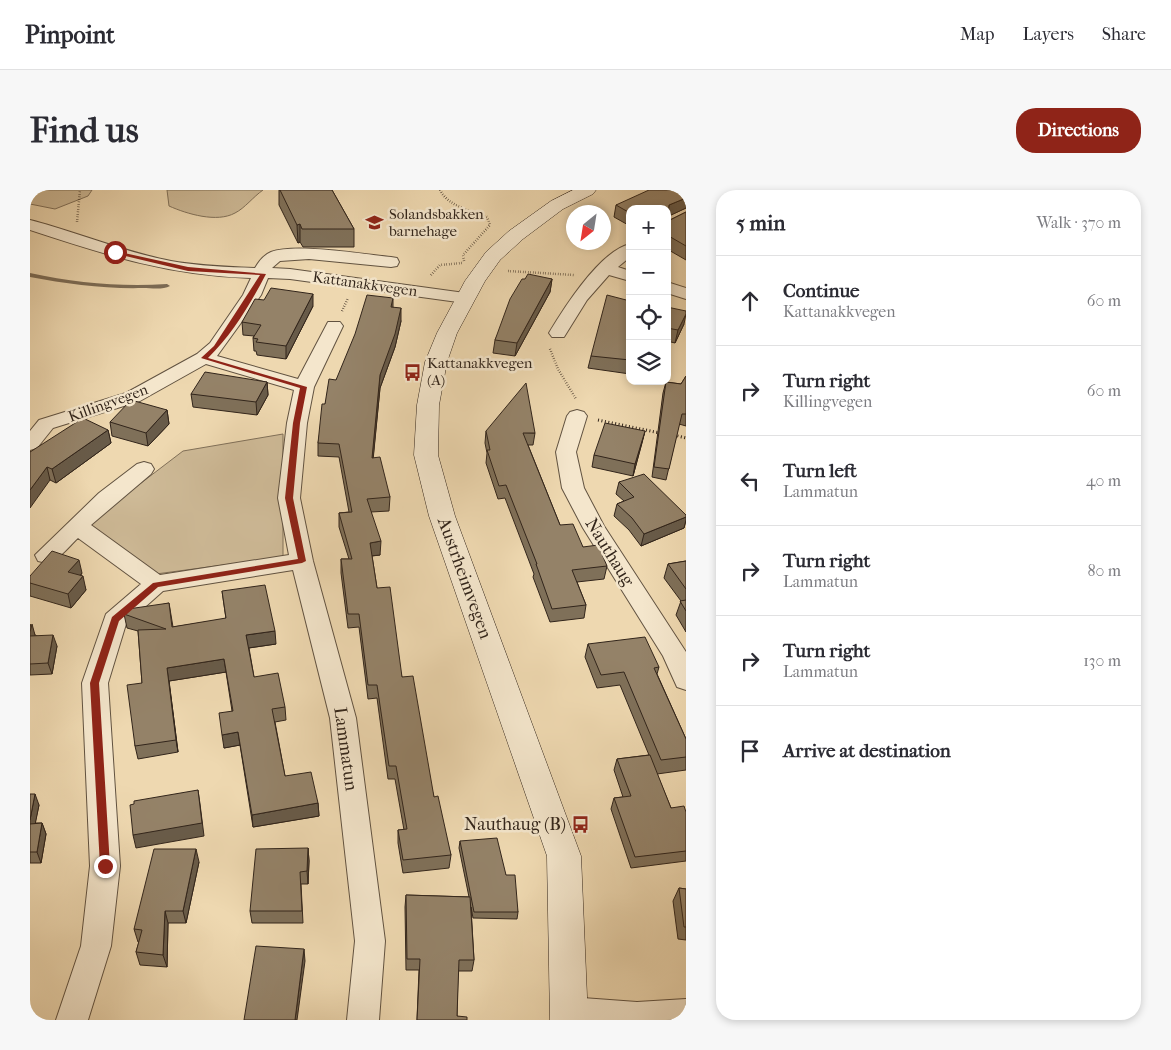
<!DOCTYPE html>
<meta charset="utf-8">
<style>
:root{--surface:#fff;--page:#f7f7f7;--text:#2b2b33;--muted:#7c7c81;--line:#e1e1e2;--accent:#8f2418}
body{margin:0;font-family:"IM FELL French Canon",serif;background:var(--page);color:var(--text)}
.controls{position:absolute;right:15px;top:15px;display:grid;overflow:hidden;border-radius:10px;box-shadow:0 2px 8px #0003}
.controls button{width:45px;height:45px;display:grid;place-items:center;padding:0;border:0;border-bottom:1px solid var(--line);background:var(--surface);color:var(--text);font:25px sans-serif}
.compass{position:absolute;left:536px;top:15px;width:45px;height:45px;border-radius:50%;background:var(--surface);box-shadow:0 2px 8px #0003;rotate:210deg}
.stop{position:absolute;width:15px;height:15px;margin:-11px;border:4px solid #8f2418;border-radius:50%;background:#fff}
.stop.end{background:#8f2418;border-color:#fff;box-shadow:0 1px 5px #0008}
.list{margin:0;padding:0;list-style:none}
h2{display:flex;justify-content:space-between;align-items:center;height:65px;margin:0;padding:0 20px;font-size:21px}
h2 small{font-size:16px;font-weight:400;color:var(--muted)}
.list li{display:grid;grid-template-columns:32px 1fr auto;gap:15px;align-items:center;box-sizing:border-box;height:90px;padding:0 20px;border-top:1px solid var(--line)}
.list b{display:block;font-size:19px;white-space:nowrap}
.list p{margin:0;font-size:16px;white-space:nowrap;color:var(--muted)}
.list em{font-size:16px;font-style:normal;color:var(--muted)}
.icon{flex:none;width:28px;height:28px;fill:none;stroke:currentColor;stroke-width:2;stroke-linecap:round;stroke-linejoin:round}
.map{position:relative;flex:none;width:656px;height:830px;overflow:hidden;border-radius:20px}
header{display:flex;align-items:center;gap:30px;box-sizing:border-box;height:70px;padding:0 25px;background:var(--surface);border-bottom:1px solid var(--line)}
header strong{font-size:24px}
nav{display:flex;gap:28px;margin-inline-start:auto;font-size:18px}
.intro{display:flex;align-items:center;justify-content:space-between;box-sizing:border-box;height:120px;padding:0 30px}
h1{margin:0;font-size:35px}
.button{padding:12px 22px;border-radius:20px;background:var(--accent);color:#fff;font-size:18px;font-weight:700}
main{display:flex;gap:30px;padding:0 30px}
aside{flex:1;background:var(--surface);border-radius:20px;box-shadow:0 2px 8px #0003}
.map>svg:first-child{display:block}
.green{fill:#ceba97;stroke:#807059}
.lines{fill:none;stroke-linecap:round;stroke-linejoin:round}
.stream{fill:#7c6c56;fill-rule:evenodd}
.minor-casing{stroke:#615240;stroke-width:2}
.secondary-casing{stroke:#32251b;stroke-width:1}
.path-far1{stroke:#32251b;stroke-width:2.5;stroke-dasharray:0.5 2;stroke-linecap:butt}
.path{stroke:#32251b;stroke-width:3;stroke-dasharray:1 2.5;stroke-linecap:butt}
.minor{fill:#f4e6cc;fill-rule:evenodd}
.secondary{fill:#f4e6cc;fill-rule:evenodd}
.wall{fill:#7f7059;stroke:#32251b}
.shaded-wall{fill:#685b49;stroke:#32251b}
.building{fill:#948268;stroke:#32251b}
.route{fill:#8f2418}
.labels{text-anchor:middle;stroke-width:5;stroke-linejoin:round;paint-order:stroke}
.far-poi-label{font-size:15px;fill:#32251b;stroke:#f4e6cc;text-anchor:start}
.far-street-label{font-size:15px;fill:#32251b;stroke:#f4e6cc}
.street-label{font-size:18px;fill:#32251b;stroke:#f4e6cc}
.poi-label{font-size:18px;fill:#32251b;stroke:#f4e6cc;text-anchor:end}
</style>
<header>
<strong>Pinpoint</strong>
<nav><a>Map</a><a>Layers</a><a>Share</a></nav>
</header>
<div class="intro"><h1>Find us</h1><a class="button">Directions</a></div>
<main>
<div class="map">
<svg width="656" height="830" viewBox="0 0 656 830">
<rect width="100%" height="100%" fill="#eed8b0"/>
<filter id="stains"><feTurbulence type="fractalNoise" baseFrequency=".004" numOctaves="4"/><feColorMatrix values="0 0 0 0 .2 0 0 0 0 .09 0 0 0 0 .02 0 0 0 .5 -.17"/></filter>
<radialGradient id="worn" r=".72"><stop offset=".6" stop-color="#630" stop-opacity="0"/><stop offset="1" stop-color="#630" stop-opacity=".3"/></radialGradient>
<!-- green -->
<path class="green" d="M0 0H62L58 6 25 19 0 14Z
M137 0H233C223 7 215 18 205 23 187 33 157 24 139 16Z
M253 244V367L126 384 56 335 153 261Z"/>
<g class="lines">
<!-- stream -->
<path class="stream" d="M0 83C46 93 91 97 137 94L140 96C133 100 121 98 113 98 75 99 37 94 0 87Z"/>
<defs>
<path id="minor" d="M0 30C47 42 93 62 141 71 169 76 197 77 225 78 229 71 234 65 241 62 265 53 333 64 361 67L367 68 369 72 367 76 361 77 279 69 250 71 242 78 260 79 435 103 441 104 444 108 441 112 435 113 260 89 238 88 231 105 187 166 268 189 298 132H310L313 136 284 197 277 233 270 308 283 371 326 528 355 751 349 830H317L325 751 300 528 263 380 133 401 96 434 78 493 90 676 81 756 58 830H26L51 756 60 676 52 493 76 424 111 394 48 348C36 359 26 376 8 371L5 365 69 303 107 274 114 272 121 274 124 279 121 284 61 335 130 385 259 365 248 308 257 233 264 200 176 174 110 211 23 238 7 258 0 260V241L9 230 96 203 167 164 180 153 213 105 221 88C140 86 76 65 0 40Z
M600 54V67L588 77 600 81V91L579 85 557 110 534 147H522L519 143C534 118 570 61 600 54Z
M637 92 656 98V109L637 103Z
M547 220 554 222 557 226 546 262 554 298 574 336 656 462V500L647 497 633 466 553 338 532 298 526 262 537 226 540 222Z
M539 807 607 812 656 809V830H526L523 823 528 812Z"/>
<path id="secondary" d="M543 0H566L563 4 533 19 493 49 470 70 455 91 427 143 417 172 409 215 408 265 425 326 551 666 558 830H520L517 666 399 326 384 265 387 215 395 172 407 143 435 91 456 62 479 41 521 11Z"/>
</defs>
<!-- minor casing -->
<use href="#minor" class="minor-casing"/>
<!-- secondary casing -->
<use href="#secondary" class="secondary-casing"/>
<!-- path-far1 -->
<path class="path-far1" d="M410 0C418 16 441 21 457 27L460 35 433 65 434 71
M47 32 50 0
M478 81 544 85
M401 85 410 75 432 73
M312 121 318 108
M520 159 528 179 546 209"/>
<!-- path -->
<path class="path" d="M568 230 630 243
M644 245 656 248"/>
<!-- minor -->
<use href="#minor" class="minor"/>
<!-- secondary -->
<use href="#secondary" class="secondary"/>
</g>
<!-- wall -->
<path class="wall" d="M249 0H302L324 39V57H273L270 52 268 53 249 15Z
M586 15 656 18 638 26V29L640 30 656 22V70L637 59V19H600V36L584 27Z
M495 89H522L520 102 485 166 463 163 465 150Z
M363 108V117L371 131 365 157 350 198 343 268 360 307 359 321 341 322 350 365 342 366 347 398 372 487 404 607 421 665 419 678 373 683 368 653V640H374L365 589H358L347 508 338 509 329 437 318 438 311 383V369H319L309 337V323L319 322 309 267 288 266V253L295 214 306 190Z
M600 111V184L558 178 561 166Z
M283 116 256 169 227 165 226 161H224L223 148 224 146 213 145 212 132Z
M637 117 654 134 645 153 637 151Z
M656 186V236L649 234 636 290 622 287 633 203 636 192 651 194Z
M237 192 238 205 227 225 163 217 161 204Z
M137 220 139 234 118 256 82 246 80 232Z
M78 240 81 253 26 293 20 290 0 262Z
M456 241 505 243 503 255H498L530 335 553 357 577 376 574 389 547 392 556 415 554 428 520 432 503 387 504 384 475 308 468 309 456 273 457 263 455 253Z
M615 241 603 286 562 277 564 265Z
M589 292 656 325V330L654 338 611 356 599 340 584 326 587 314 594 311 586 304Z
M656 371V442L646 425 651 411 634 388 638 374Z
M52 383 51 385 56 400 41 418 0 406V386Z
M192 401 246 454 219 458 224 487 255 517 256 530 245 532 255 586 288 613 289 626 223 637 210 555 194 558 202 521 196 482 139 491 148 562 108 569 105 556 112 493 108 441 97 438 94 424 139 413 143 437 196 429Z
M0 434 5 445 27 456 22 484 0 485Z
M558 454 629 477 627 484 656 549V580L627 584 641 618 656 622V671L601 678 581 619 584 608 593 607 584 580 587 569 619 565 590 495 567 498 555 467Z
M0 604 9 615 5 633H12L16 644 11 673H0Z
M430 651 476 685 488 722 487 729 443 728 441 717 444 770 442 781H428L427 826 437 830H387L389 780H376L375 717 376 705 439 707 429 658Z
M278 658 279 671 278 694H271L273 733H222L220 721Z
M169 672 156 733H138L137 777 110 775 106 762 109 752H108L104 739Z
M649 698 656 699V750L648 749 643 711Z"/>
<!-- shaded-wall -->
<path class="shaded-wall" d="M656 8V18L637 27 639 15Z
M270 34V52L268 53 267 35Z
M522 89 520 102 485 166 487 153Z
M283 104V116L256 169V156Z
M371 118V131L365 157 350 198 342 281V268L350 185Z
M656 124 654 134 645 153 648 140Z
M237 192 238 205 227 225 226 212Z
M137 220 139 234 118 256 116 243Z
M78 240 81 253 26 293 22 279Z
M615 241 612 253 603 286 605 274Z
M17 277 20 290 0 318V300Z
M656 327V330L654 338 611 356 614 344Z
M351 351 350 365 340 366V353Z
M49 370 52 383 42 395 38 382Z
M53 386 56 400 41 418 38 404Z
M2 434 5 445 3 457 0 448V442Z
M245 441 246 454 218 458 216 445Z
M23 445 27 456 22 484 18 473Z
M194 469 196 482 139 491 148 562 146 550 137 478Z
M208 542 210 555 194 558 192 545Z
M168 600 170 614 174 646 106 658 103 645Z
M5 604 9 615 3 645 0 636V630Z
M288 613 289 626 223 637 222 625Z
M12 633 16 644 11 673 7 662Z
M278 658 279 671 278 694 277 681Z
M166 659 169 672 156 733 153 721Z
M135 721 138 733 137 777 133 765Z
M274 759 275 771 267 830H265Z"/>
<!-- building -->
<path class="building" d="M250 0H302L324 39H272L270 34 267 35Z
M619 0H656V8L639 15 638 29 640 30 656 22V56L637 45V19H600V23L586 15Z
M498 84 522 89 487 153 465 150 480 109 492 89H495Z
M241 98 283 104 256 156 226 152 228 149 223 148 231 135 212 132 225 109 234 110Z
M337 105 363 108 361 117 371 118 365 144 350 185 342 268 350 267 360 307 337 309 351 351 340 353 347 398 360 397 372 487 383 486 404 607 408 606 421 665 373 670 368 640 377 639 366 576H359L347 495H338L329 424H318L311 369H322L309 323 322 322 309 254 288 253 292 214H295L299 189 306 190 325 144Z
M577 105 600 111V170L561 166Z
M637 117 656 121V124L648 140 637 138Z
M175 182 237 192 226 212 161 204Z
M656 186V224H652L639 279 624 277 636 192 651 194Z
M496 193 505 243H493L530 335 543 334 553 357 568 355 577 376 542 380 556 415 522 419 506 374H507L476 295 469 296 457 260H460L456 241Z
M101 210 137 220 116 243 80 232Z
M53 228 78 240 22 279 17 277 0 300V262Z
M575 233 615 241 605 274 564 265Z
M614 284 656 325V327L614 344 602 328 587 314 604 307 589 292Z
M22 361 49 370 38 382 53 386 38 404 0 393V386Z
M656 371V399L638 374Z
M235 395 245 441 216 445 224 487 248 483 255 517 242 519 255 586 281 582 288 613 222 625 208 542 192 545 189 523 203 521 194 469 137 478 146 550 105 556 97 495 112 493 108 440 136 439 94 424 98 419 139 413 142 437 196 428 192 401Z
M656 410V421L650 411Z
M23 445 18 473 0 474V446Z
M615 447 629 477 624 478 656 549V567L631 570 594 482 571 485 558 454Z
M620 565 641 618 654 616 656 622V661L605 667 584 608 601 606 587 569Z
M168 600 172 633 103 645 100 615 104 614V611Z
M0 604H5L0 630Z
M12 633 7 662H0V634Z
M467 648 476 685H485L488 722H444L430 651Z
M278 658 277 681 270 682 272 721H220L226 659Z
M124 659H166L153 721H135L133 765 106 762 112 740 104 739Z
M649 698 656 699V737H654Z
M376 705 440 707 444 770H429L427 826 437 827V830H387L390 769H377Z
M226 756 274 759 265 830H214Z"/>
<!-- route -->
<path class="route" d="M85 61 158 77 236 84C221 113 202 145 178 168L277 197 270 233 263 308 276 371 272 373 128 397 89 431 69 493 80 676 75 681 70 676 60 493 82 427 123 393 268 369 255 308 263 233 270 198 171 168 184 156 230 85 158 81 83 63Z"/>
<!-- icons -->
<defs>
<symbol id="school-bare" viewBox="-9 -9 18 18"><path d="M0-5L7-2L0 1L-7-2ZM-4 1L0 2.5L4 1V4Q0 6-4 4Z" fill="#8f2418" stroke="#f4e6cc" stroke-width="2.5" paint-order="stroke"/></symbol>
<symbol id="bus-bare" viewBox="-9 -9 18 18"><path d="M-5-6H5V4H4V6H2V4H-2V6H-4V4H-5ZM-3.5-4V0h7V-4ZM-3.5 1.2v1.5H-2V1.2ZM2 1.2v1.5H3.5V1.2Z" fill="#8f2418" stroke="#f4e6cc" stroke-width="2.5" paint-order="stroke"/></symbol>
</defs>
<g fill-rule="evenodd">
<use href="#school-bare" x="332" y="20" width="25" height="25"/>
<use href="#bus-bare" x="370" y="170" width="25" height="25"/>
<use href="#bus-bare" x="538" y="622" width="25" height="25"/>
</g>
<g class="labels">
<!-- far-poi labels -->
<g class="far-poi-label">
<text x="359" y="29">Solandsbakken<tspan x="359" dy="17">barnehage</tspan></text>
<text x="397" y="178">Kattanakkvegen<tspan x="397" dy="17">(A)</tspan></text>
</g>
<!-- far-street labels -->
<g class="far-street-label">
<text transform="translate(335 94) rotate(8)" y="5">Kattanakkvegen</text>
<text transform="translate(78 213) rotate(-20)" y="5">Killingvegen</text>
</g>
<!-- street labels -->
<g class="street-label">
<text transform="translate(580 362) rotate(58)" y="6">Nauthaug</text>
<text transform="translate(435 388) rotate(70)" y="6">Austrheimvegen</text>
<text transform="translate(316 559) rotate(82)" y="6">Lammatun</text>
</g>
<!-- poi labels -->
<g class="poi-label">
<text x="536" y="640">Nauthaug (B)</text>
</g>
</g>
<rect width="100%" height="100%" filter="url(#stains)"/>
<rect width="100%" height="100%" fill="url(#worn)"/>
</svg>
<div class="controls">
<button>+</button>
<button>−</button>
<button><svg class="icon" aria-label="locate" viewBox="0 0 24 24"><circle cx="12" cy="12" r="6"/><path d="M12 2v4M12 18v4M2 12h4M18 12h4"/></svg></button>
<button><svg class="icon" aria-label="layers" viewBox="0 0 24 24"><path d="M12 4l9 5-9 5-9-5zM3 14l9 5 9-5"/></svg></button>
</div>
<svg class="compass" viewBox="-18 -18 36 36"><path d="M0-13l5 13h-10z" fill="#e53935"/><path d="M0 13l5-13h-10z" fill="#7c7c81"/></svg>
<div class="stop" style="left:85px;top:62px"></div>
<div class="stop end" style="left:75px;top:676px"></div>
</div>
<aside>
<h2>5 min<small>Walk · 370 m</small></h2>
<ul class="list">
<li><svg class="icon" aria-label="ahead" viewBox="0 0 24 24"><path d="M12 20V5M6 11l6-6 6 6"/></svg><div><b>Continue</b><p>Kattanakkvegen</p></div><em>60 m</em></li>
<li><svg class="icon" aria-label="right" viewBox="0 0 24 24"><path d="M7 20v-9h11M14 6l5 5-5 5"/></svg><div><b>Turn right</b><p>Killingvegen</p></div><em>60 m</em></li>
<li><svg class="icon" aria-label="left" viewBox="0 0 24 24"><path d="M17 20v-9H6M10 6l-5 5 5 5"/></svg><div><b>Turn left</b><p>Lammatun</p></div><em>40 m</em></li>
<li><svg class="icon" aria-label="right" viewBox="0 0 24 24"><path d="M7 20v-9h11M14 6l5 5-5 5"/></svg><div><b>Turn right</b><p>Lammatun</p></div><em>80 m</em></li>
<li><svg class="icon" aria-label="right" viewBox="0 0 24 24"><path d="M7 20v-9h11M14 6l5 5-5 5"/></svg><div><b>Turn right</b><p>Lammatun</p></div><em>130 m</em></li>
<li><svg class="icon" aria-label="arrive" viewBox="0 0 24 24"><path d="M6 21V4h12l-3 4 3 4H6"/></svg><div><b>Arrive at destination</b></div></li>
</ul>
</aside>
</main>
